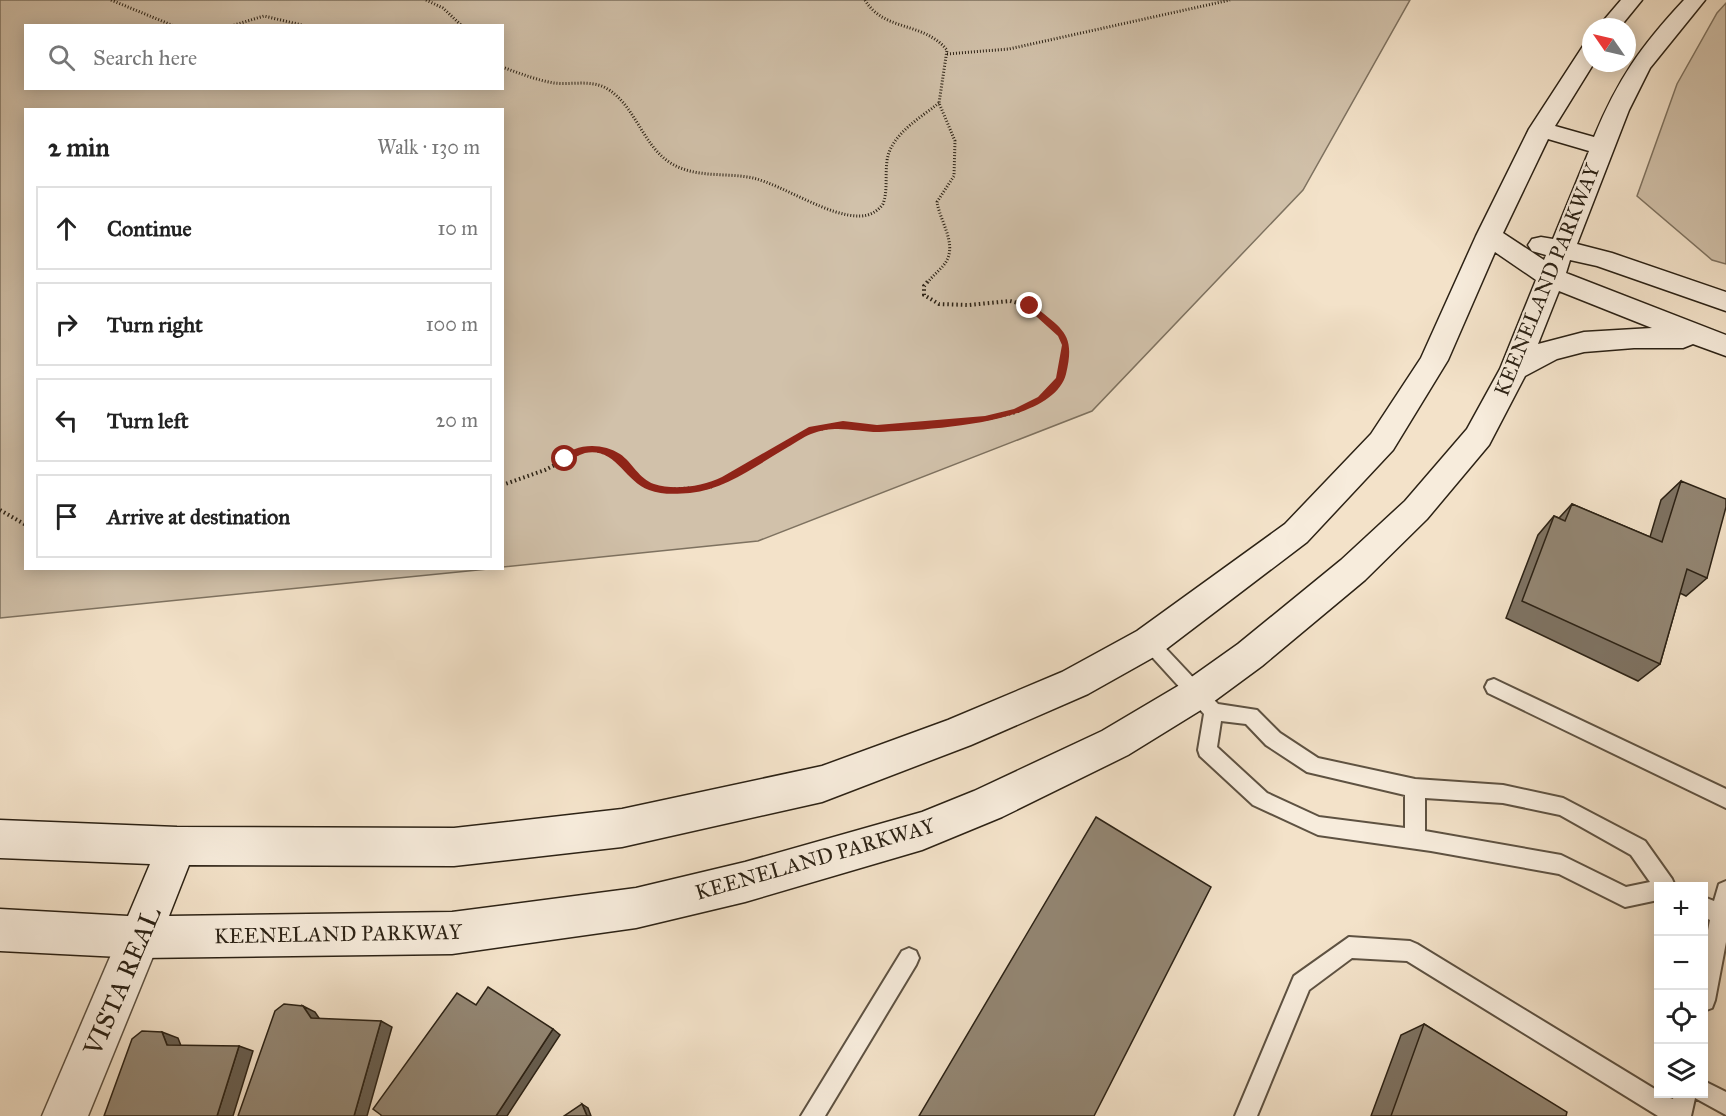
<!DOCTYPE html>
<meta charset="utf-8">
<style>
:root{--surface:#fff;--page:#f6f6f6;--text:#222;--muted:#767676;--line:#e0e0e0}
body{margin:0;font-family:"IM FELL Great Primer",serif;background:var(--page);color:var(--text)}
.controls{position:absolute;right:18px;bottom:18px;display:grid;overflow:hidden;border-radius:0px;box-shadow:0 3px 15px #0003}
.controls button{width:54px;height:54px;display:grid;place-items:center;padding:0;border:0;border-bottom:2px solid var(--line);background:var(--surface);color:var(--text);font:30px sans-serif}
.compass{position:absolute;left:1582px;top:18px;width:54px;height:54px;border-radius:50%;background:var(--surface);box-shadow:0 3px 15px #0003;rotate:304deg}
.stop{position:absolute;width:18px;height:18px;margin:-14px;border:4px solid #8f2418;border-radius:50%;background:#fff}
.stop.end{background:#8f2418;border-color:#fff;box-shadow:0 2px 6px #0008}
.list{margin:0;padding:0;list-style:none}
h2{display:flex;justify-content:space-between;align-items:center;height:78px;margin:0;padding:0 24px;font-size:26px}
h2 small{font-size:20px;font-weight:400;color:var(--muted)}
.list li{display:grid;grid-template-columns:39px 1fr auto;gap:18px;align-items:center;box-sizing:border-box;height:84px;margin:0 12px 12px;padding:0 12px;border:2px solid var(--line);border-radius:0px}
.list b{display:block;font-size:22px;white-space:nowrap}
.list em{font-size:20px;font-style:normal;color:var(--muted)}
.icon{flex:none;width:33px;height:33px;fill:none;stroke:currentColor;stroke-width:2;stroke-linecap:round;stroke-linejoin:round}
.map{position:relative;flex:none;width:1726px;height:1116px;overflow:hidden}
.search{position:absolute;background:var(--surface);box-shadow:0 3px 15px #0003;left:24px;top:24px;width:480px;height:66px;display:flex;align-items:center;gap:15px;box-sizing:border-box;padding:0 21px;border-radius:0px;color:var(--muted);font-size:22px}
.panel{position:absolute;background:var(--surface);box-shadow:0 3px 15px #0003;left:24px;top:108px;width:480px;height:462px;border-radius:0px}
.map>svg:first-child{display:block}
.green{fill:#d1c1aa;stroke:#7e7260;stroke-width:1.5;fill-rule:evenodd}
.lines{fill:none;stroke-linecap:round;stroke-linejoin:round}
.lane-casing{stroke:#5e5242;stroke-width:4}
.street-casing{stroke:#5e5242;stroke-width:3}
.secondary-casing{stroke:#2c2215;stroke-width:3}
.path-far1{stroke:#2c2215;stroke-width:3;stroke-dasharray:1 2;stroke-linecap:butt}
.path{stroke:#2c2215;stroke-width:4;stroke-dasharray:1.5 3;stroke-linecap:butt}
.lane{fill:#f7ecdc;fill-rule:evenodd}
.street{fill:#f7ecdc;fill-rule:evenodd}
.secondary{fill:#f7ecdc;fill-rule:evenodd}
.wall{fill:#7e7363;stroke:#2c2215;stroke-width:1.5}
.shaded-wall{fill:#675e50;stroke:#2c2215;stroke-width:1.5}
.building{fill:#938673;stroke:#2c2215;stroke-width:1.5}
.route{fill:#8f2418}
.labels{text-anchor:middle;stroke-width:4.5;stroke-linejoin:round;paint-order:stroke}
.street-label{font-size:21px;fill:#2c2215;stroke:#f7ecdc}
.near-street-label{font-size:26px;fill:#2c2215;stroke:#f7ecdc}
</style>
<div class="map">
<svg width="1726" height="1116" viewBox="0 0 1726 1116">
<rect width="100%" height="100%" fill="#f3e2c9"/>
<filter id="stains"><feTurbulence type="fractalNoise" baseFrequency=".00333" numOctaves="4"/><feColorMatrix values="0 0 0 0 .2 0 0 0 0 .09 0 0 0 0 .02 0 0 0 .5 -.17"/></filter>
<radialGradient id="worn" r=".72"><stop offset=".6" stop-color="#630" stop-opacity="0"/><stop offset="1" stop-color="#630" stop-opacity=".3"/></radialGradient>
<!-- green -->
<path class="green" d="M0 0H1410L1303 190 1092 411 758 541 503 567 502 110H26V568L488 569 0 618ZM26 26H502V88H26Z
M1726 3V264L1712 260 1637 196 1677 84 1717 13Z"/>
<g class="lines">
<defs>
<path id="lane" d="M1149 634 1155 637 1218 704 1257 710 1280 733 1318 758 1415 779 1503 785 1563 798 1645 841 1672 879 1675 886H1658V900L1625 907 1559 874 1431 851 1318 835 1253 805 1200 756 1198 750 1204 714 1143 647 1140 642 1143 637ZM1221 721 1246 724 1266 745 1307 772 1405 795V828L1319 817 1267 793 1217 747ZM1425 798 1503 803 1560 815 1631 855 1650 882 1626 887 1561 855 1425 831Z
M1494 679 1726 789V808L1488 693 1485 687 1488 681Z
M1726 881V942L1715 1000 1712 1008 1704 1011V951L1710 920 1704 917V897L1714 901 1719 884Z
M1349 937 1410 941 1417 944 1658 1091V1094L1673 1099 1674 1094H1704V1081L1726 1092V1115L1695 1098 1691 1116H1658L1407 961 1352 958 1309 990 1257 1116H1235L1294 976Z
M909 948 916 951 919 958 916 965 825 1116H801L902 951Z"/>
<path id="street" d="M140 916 155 922 161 937 88 1116H42L125 922Z"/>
<path id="secondary" d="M1621 0H1642L1620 27H1598Z
M1684 0H1705L1650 68 1629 110 1577 244 1612 253 1726 292V311L1597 266 1570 260 1566 273 1726 335V356L1693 344 1683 348H1634L1584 352 1557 359 1525 376 1489 445 1427 519 1365 580 1262 666 1209 705 1128 755 1002 817 922 850 745 902 636 928 452 954 140 958 0 951V909L128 916 150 864 0 858V820L177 827 454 828 622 809 822 766 948 720 1062 672 1137 631 1285 524 1371 434 1421 358 1476 236 1529 129 1583 46 1591 44V63H1594L1555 126 1594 137C1618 79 1641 46 1684 0ZM1548 139 1589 151 1553 239 1541 237 1532 239 1528 245 1532 251 1546 255 1544 260 1503 233ZM1495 252 1536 280 1500 369 1467 429 1405 501 1341 560 1238 644 1183 683 1102 731 974 791 922 812 745 862 636 888 452 912 169 916 189 865 454 866 622 847 822 802 971 745 1088 694 1161 653 1307 542 1393 450 1448 360ZM1559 291 1652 328 1584 332 1538 344Z"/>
</defs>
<!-- lane casing -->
<use href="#lane" class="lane-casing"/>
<!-- street casing -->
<use href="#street" class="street-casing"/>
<!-- secondary casing -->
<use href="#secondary" class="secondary-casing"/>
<!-- path-far1 -->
<path class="path-far1" d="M111 0 174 26
M426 0 443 8 462 26
M865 0C884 32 923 21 947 50L939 103 955 141 954 176 937 202C940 221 956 242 947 260 943 268 933 275 928 282
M231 26 264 16 306 26
M947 54 1009 49 1230 0
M502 67C519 73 536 80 554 83 570 85 589 80 604 87 635 103 641 143 669 162 695 179 725 172 753 178 785 186 829 217 860 216 870 216 878 211 883 204 888 190 885 176 887 161 890 135 920 118 939 103"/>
<!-- path -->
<path class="path" d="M502 485 545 470 584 450 593 449 618 457 631 473 650 487 668 490 710 487 809 431 843 424 877 428 985 419 1016 412 1041 399 1060 380 1066 345 1061 334 1030 306 1010 301 969 305 939 304 924 295V286L929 280
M0 510 26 525"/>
<!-- lane -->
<use href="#lane" class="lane"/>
<!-- street -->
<use href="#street" class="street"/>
<!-- secondary -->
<use href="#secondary" class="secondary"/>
</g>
<!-- wall -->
<path class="wall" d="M1681 481 1707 578 1686 596 1680 593 1660 664 1638 681 1506 618 1538 535 1554 516 1559 518 1572 504 1650 537 1661 500Z
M1424 1024 1566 1116H1371L1401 1035Z"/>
<!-- shaded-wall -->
<path class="shaded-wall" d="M303 1006 315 1012 323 1024 311 1018Z
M381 1021 392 1027 367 1116H354Z
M553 1029 560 1035 507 1116H496Z
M162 1032 178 1038 183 1051 167 1045Z
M239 1046 253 1051 233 1116H217Z
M582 1104 588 1108 591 1116H587Z"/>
<!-- building -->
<path class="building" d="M1681 481 1726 499V507L1707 578 1687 569 1660 664 1522 601 1554 516 1565 521 1572 504 1662 542Z
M1096 817 1211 887 1094 1116H919Z
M488 987 553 1029 496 1116H381V1115L373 1109 457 993 476 1005Z
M284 1004 303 1006 311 1018 381 1021 354 1116H238L275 1011Z
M1424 1024 1567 1112 1566 1116H1391Z
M142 1031 162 1032 167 1045 239 1046 217 1116H104L132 1039Z
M582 1104 587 1116H564Z"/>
<!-- route -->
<path class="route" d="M1027 304H1032C1062 330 1076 332 1066 374 1053 426 922 430 879 432 854 432 837 424 811 434 803 437 795 443 788 447 757 465 726 489 690 493 677 494 661 495 649 490 624 481 616 447 585 453 578 455 571 460 565 462L560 459C574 443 602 442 620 454 632 462 639 479 654 484 675 491 703 486 722 477L809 427 843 421 877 425 985 416 1014 409 1038 397 1056 378 1062 345 1058 336 1027 308Z"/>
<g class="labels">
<!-- street labels -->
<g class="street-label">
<text transform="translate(1547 280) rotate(-68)" y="7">KEENELAND PARKWAY</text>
<text transform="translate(815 859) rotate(-16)" y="7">KEENELAND PARKWAY</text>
<text transform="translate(338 934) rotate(-1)" y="7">KEENELAND PARKWAY</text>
</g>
<!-- near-street labels -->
<g class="near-street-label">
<text transform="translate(122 981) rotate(-67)" y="9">VISTA REAL</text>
</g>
</g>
<rect width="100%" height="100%" filter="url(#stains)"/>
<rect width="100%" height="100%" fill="url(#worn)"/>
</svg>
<div class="controls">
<button>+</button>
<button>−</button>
<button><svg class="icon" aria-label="locate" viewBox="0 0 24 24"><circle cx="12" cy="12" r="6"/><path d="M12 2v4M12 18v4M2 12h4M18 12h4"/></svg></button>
<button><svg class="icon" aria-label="layers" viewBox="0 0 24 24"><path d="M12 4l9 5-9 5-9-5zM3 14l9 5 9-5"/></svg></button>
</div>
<svg class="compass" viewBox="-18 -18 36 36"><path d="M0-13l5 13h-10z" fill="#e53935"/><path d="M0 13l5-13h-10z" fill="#767676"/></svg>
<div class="stop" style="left:565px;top:459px"></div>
<div class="stop end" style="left:1030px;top:306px"></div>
<div class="search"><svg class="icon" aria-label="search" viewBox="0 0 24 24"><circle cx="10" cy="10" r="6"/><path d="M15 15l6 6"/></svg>Search here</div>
<section class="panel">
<h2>2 min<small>Walk · 130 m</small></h2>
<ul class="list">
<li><svg class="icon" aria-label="ahead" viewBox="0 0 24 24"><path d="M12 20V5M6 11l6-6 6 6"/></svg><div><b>Continue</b></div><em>10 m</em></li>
<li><svg class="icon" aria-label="right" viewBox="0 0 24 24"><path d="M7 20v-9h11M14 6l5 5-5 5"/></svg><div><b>Turn right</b></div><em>100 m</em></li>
<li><svg class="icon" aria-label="left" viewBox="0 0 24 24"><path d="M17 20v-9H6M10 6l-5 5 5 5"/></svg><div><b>Turn left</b></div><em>20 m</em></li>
<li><svg class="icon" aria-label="arrive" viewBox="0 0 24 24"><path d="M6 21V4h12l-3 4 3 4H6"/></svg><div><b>Arrive at destination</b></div></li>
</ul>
</section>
</div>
